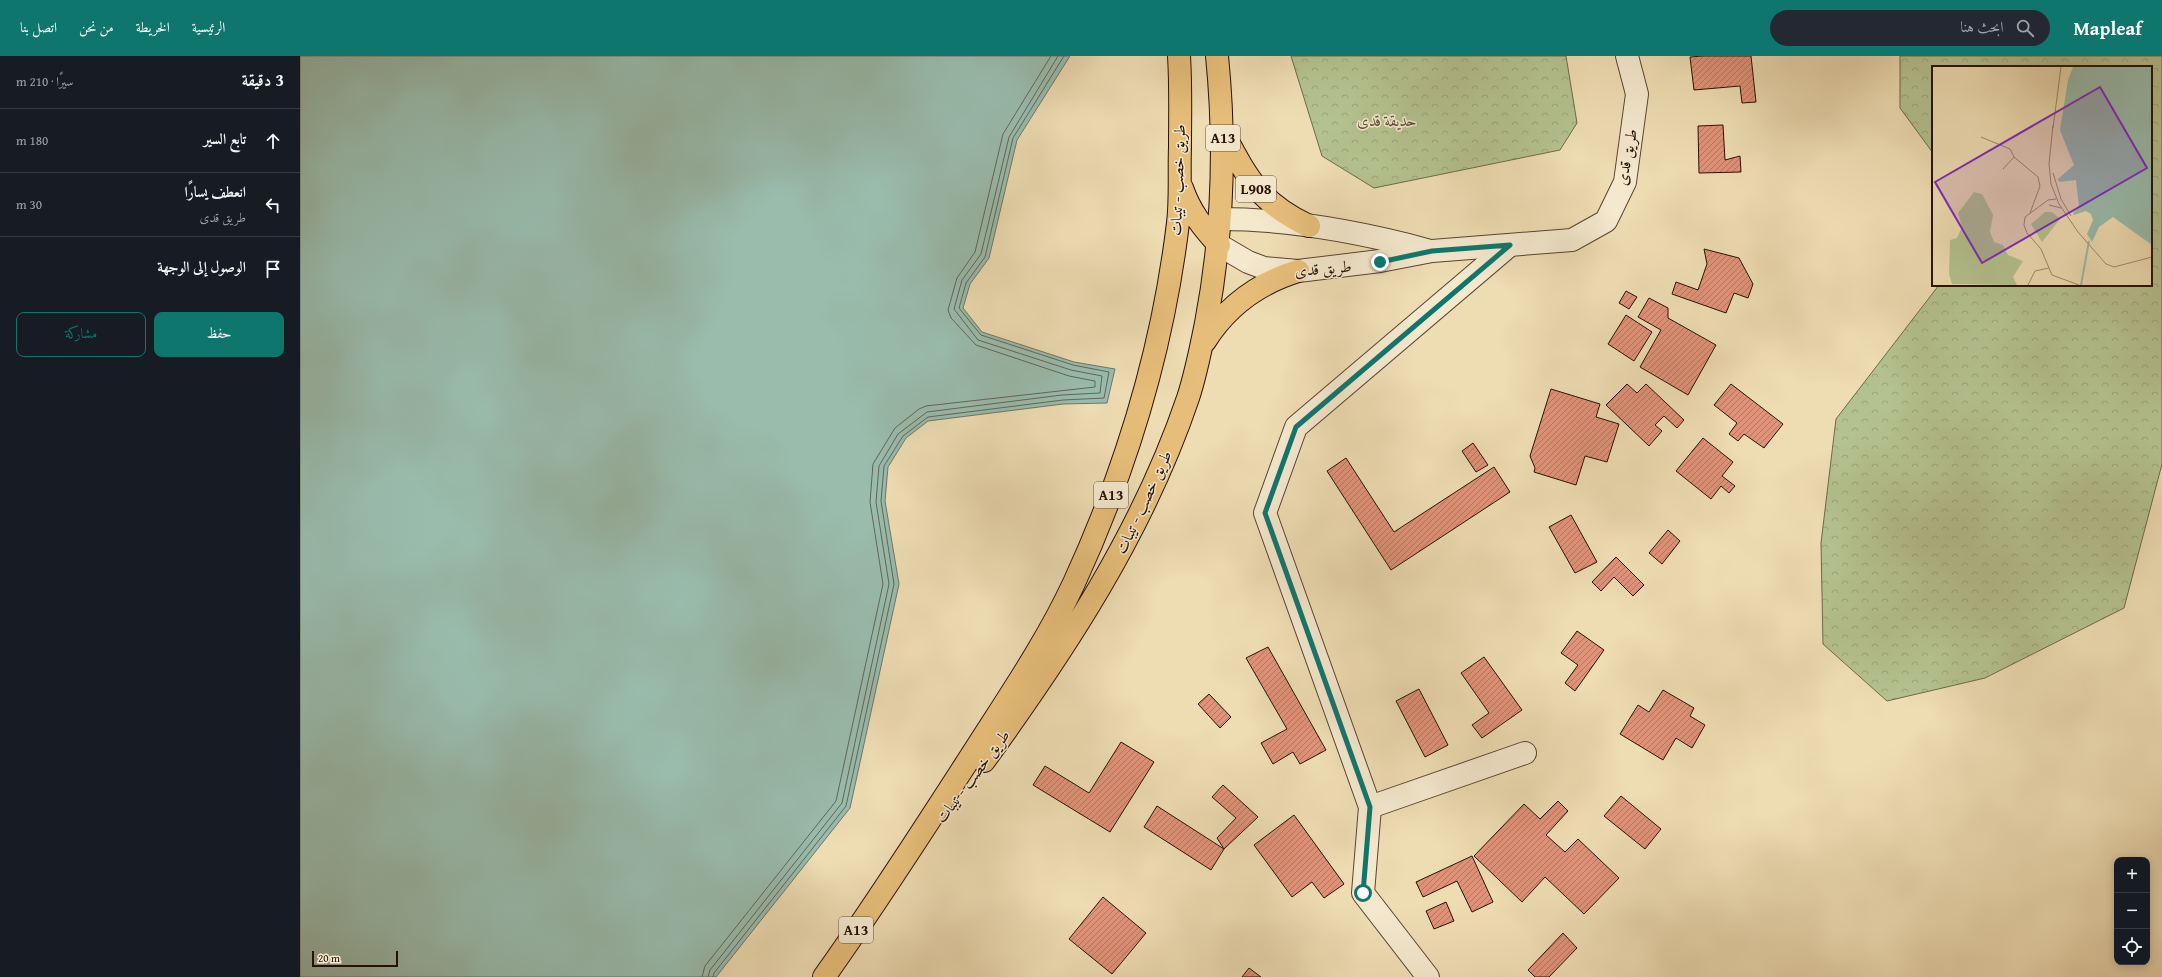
<!DOCTYPE html>
<html lang="ar">
<meta charset="utf-8">
<style>
:root{--surface:#171b24;--page:#242831;--text:#f1f3f6;--muted:#9ea1a6;--line:#363941;--accent:#0f766e}
body{margin:0;font-family:"Gentium Book Plus",Amiri,serif;background:var(--page);color:var(--text);direction:rtl}
.controls{position:absolute;right:12px;bottom:12px;display:grid;overflow:hidden;border-radius:8px;box-shadow:0 2px 10px #0003}
.controls button{width:36px;height:36px;display:grid;place-items:center;padding:0;border:0;border-bottom:1px solid var(--line);background:var(--surface);color:var(--text);font:20px sans-serif}
.scale{position:absolute;left:12px;bottom:10px;width:86px;box-sizing:border-box;padding-left:4px;border:2px solid #281004;border-top:0;font-size:11px;line-height:14px;white-space:nowrap;color:#281004;-webkit-text-stroke:3px #f4e8cd;paint-order:stroke}
.stop{position:absolute;width:12px;height:12px;margin:-9px;border:3px solid #0f766e;border-radius:50%;background:#fff}
.stop.end{background:#0f766e;border-color:#fff;box-shadow:0 1px 4px #0008}
.list{margin:0;padding:0;list-style:none}
h2{display:flex;justify-content:space-between;align-items:center;height:52px;margin:0;padding:0 16px;font-size:17px}
h2 small{font-size:13px;font-weight:400;color:var(--muted)}
.list li{display:grid;grid-template-columns:26px 1fr auto;gap:12px;align-items:center;box-sizing:border-box;height:64px;padding:0 16px;border-top:1px solid var(--line)}
.list b{display:block;font-size:15px;white-space:nowrap}
.list p{margin:0;font-size:13px;white-space:nowrap;color:var(--muted)}
.list em{font-size:13px;font-style:normal;color:var(--muted)}
.actions{display:flex;gap:8px;padding:12px 16px}
.actions a{flex:1;padding:9px 0;border:1px solid var(--accent);border-radius:8px;text-align:center;font-size:14px;color:var(--accent)}
.actions .main{background:var(--accent);color:#fff}
.icon{flex:none;width:22px;height:22px;fill:none;stroke:currentColor;stroke-width:2;stroke-linecap:round;stroke-linejoin:round}
.map{position:relative;flex:none;width:1862px;height:921px;overflow:hidden;direction:ltr}
header{display:flex;align-items:center;gap:24px;box-sizing:border-box;height:56px;padding:0 20px;background:var(--accent);color:#fff}
header strong{font-size:19px}
nav{display:flex;gap:22px;margin-inline-start:auto;font-size:14px}
.search{width:280px;height:36px;background:var(--page);display:flex;align-items:center;gap:10px;box-sizing:border-box;padding:0 14px;border-radius:22px;color:var(--muted);font-size:15px}
main{display:flex}
aside{flex:1;background:var(--surface)}
.map>svg:first-child{display:block}
.forest{fill:url(#forest-crowns);stroke:#6e694a}
.water{fill:#99bcad;stroke:#6c7769}
.lines{fill:none;stroke-linecap:round;stroke-linejoin:round}
.shore{stroke:#606658;stroke-width:1}
.building{fill:url(#building-hatch);stroke:#281004}
.minor-casing{stroke:#5a4330;stroke-width:24}
.tertiary-casing{stroke:#5a4330;stroke-width:24}
.trunk-casing{stroke:#281004;stroke-width:24}
.minor{stroke:#f4e8cd;stroke-width:22}
.tertiary{stroke:#f4e8cd;stroke-width:22}
.trunk{stroke:#e7be79;stroke-width:22}
.route{stroke:#0f766e;stroke-width:5}
.labels{text-anchor:middle;stroke-width:3;stroke-linejoin:round;paint-order:stroke}
.shield{fill:#f4e8cd;stroke:#655140;stroke-width:1}
.shield-label{font-size:15px;font-weight:bold;fill:#281004}
.park-label{font-size:16px;font-style:italic;fill:#594e35;stroke:#f4e8cd}
.street-label{font-size:16px;fill:#281004;stroke:#f4e8cd}
.inset-river{fill:none;stroke:#99bcad;stroke-width:2}
.inset-road{fill:none;stroke:#9f8a6c;stroke-width:1}
.view{fill:#7b2cbf;fill-opacity:0.15;stroke:#7b2cbf;stroke-width:2}
.inset-edge{fill:none;stroke:#281004;stroke-width:2}
</style>
<header>
<strong>Mapleaf</strong>
<div class="search"><svg class="icon" aria-label="search" viewBox="0 0 24 24"><circle cx="10" cy="10" r="6"/><path d="M15 15l6 6"/></svg>ابحث هنا</div>
<nav><a>الرئيسية</a><a>الخريطة</a><a>من نحن</a><a>اتصل بنا</a></nav>
</header>
<main>
<div class="map">
<svg width="1862" height="921" viewBox="0 0 1862 921">
<defs>
<pattern id="forest-crowns" width="20" height="18" patternUnits="userSpaceOnUse"><rect width="20" height="18" fill="#b4c28f"/><path d="M2 6a3 3 0 1 1 6 0M12 15a3 3 0 1 1 6 0" fill="none" stroke="#9ba67a"/></pattern>
<pattern id="building-hatch" width="6" height="6" patternUnits="userSpaceOnUse"><rect width="6" height="6" fill="#df937a"/><path d="M-1 1l2-2M0 6l6-6M5 7l2-2" fill="none" stroke="#b57762"/></pattern>
</defs>
<rect width="100%" height="100%" fill="#eedcb2"/>
<filter id="stains"><feTurbulence type="fractalNoise" baseFrequency=".005" numOctaves="4"/><feColorMatrix values="0 0 0 0 .2 0 0 0 0 .09 0 0 0 0 .02 0 0 0 .5 -.17"/></filter>
<radialGradient id="worn" r=".72"><stop offset=".6" stop-color="#630" stop-opacity="0"/><stop offset="1" stop-color="#630" stop-opacity=".3"/></radialGradient>
<!-- forest -->
<path class="forest" d="M991 0H1266L1277 67 1260 94 1074 132 1022 100Z
M1600 0H1862V408L1824 552 1685 622 1587 645 1523 588 1521 487 1536 363 1639 229H1851V11H1633V97L1600 52Z"/>
<!-- water -->
<path class="water" d="M0 0H770L717 84 689 202 670 228 663 252 682 276 774 306 815 313 807 347 763 348 628 365 606 382 588 411 585 445 599 528 550 752 416 921H0Z"/>
<g class="lines">
<!-- shore -->
<path class="shore" d="M402 921 405 910 536 745 583 528 570 446 573 408 595 372 619 353 626 350 795 331V325L769 320 676 289 651 262 648 254 657 222 675 196 703 78 751 0
M408 921 410 914 542 747 589 528 576 446 579 410 598 378 627 356 762 339 800 337 802 320 771 314 678 284 654 253 662 224 681 198 709 81 758 0
M413 921 414 917 546 750 594 528 581 445 584 410 603 380 628 361 763 344 804 342 809 316 773 309 681 279 659 252 666 227 685 201 713 82 764 0"/>
</g>
<!-- building -->
<path class="building" d="M1403 0H1451L1456 46 1442 47 1440 30 1394 34 1390 1Z
M1423 69 1425 104 1440 100 1441 116 1399 117 1398 70Z
M1404 193 1439 202 1453 228 1448 242 1434 237 1426 257 1372 238 1376 226 1398 234 1407 208Z
M1326 235 1337 241 1329 253 1319 247Z
M1349 242 1368 252V262L1416 289 1388 339 1340 311 1361 274 1338 261Z
M1326 259 1352 276 1334 305 1308 288Z
M1327 328 1337 337 1346 328 1384 364 1377 372 1364 360 1355 369 1362 375 1349 390 1306 349Z
M1431 328 1483 368 1464 392 1444 378 1438 385 1429 378 1437 367 1414 349Z
M1251 333 1300 348 1296 361 1319 368 1307 406 1285 400 1276 429 1234 416 1235 412 1230 400Z
M1403 382 1433 406 1422 420 1435 430 1429 437 1421 430 1411 443 1376 415Z
M1173 387 1188 409 1176 416 1162 395Z
M1046 402 1094 476 1194 411 1210 436 1091 514 1027 415Z
M1271 459 1297 506 1275 517 1249 471Z
M1368 474 1380 485 1362 508 1349 497Z
M1316 501 1344 529 1333 540 1314 521 1301 535 1292 526Z
M1277 575 1304 594 1275 635 1265 627 1278 609 1261 597Z
M968 591 1026 694 1000 708 993 696 973 708 961 687 987 673 946 602Z
M1184 601 1222 654 1182 682 1172 669 1189 657 1161 617Z
M1119 633 1148 689 1125 701 1096 645Z
M1363 634 1394 652 1390 660 1405 669 1392 692 1376 682 1363 704 1320 678 1338 649 1349 656Z
M909 638 931 661 920 672 898 648Z
M821 686 854 706 810 776 733 729 745 710 789 737Z
M923 729 958 761 924 793 917 782 936 762 912 741Z
M1321 740 1361 773 1345 793 1304 760Z
M1258 745 1268 755 1246 779 1265 796 1278 783 1319 822 1284 858 1245 821 1222 846 1174 800 1224 748 1240 763Z
M857 750 924 793 911 814 844 771Z
M994 759 1044 828 1024 842 1012 826 992 841 954 789Z
M1172 800 1193 846 1172 856 1157 825 1123 841 1116 826Z
M803 841 846 877 812 918 769 883Z
M1146 846 1154 865 1134 873 1126 855Z
M1263 877 1277 892 1249 921H1235L1228 914Z
M949 912 961 921H942Z"/>
<g class="lines">
<defs>
<path id="minor" d="M1070 751 1225 697
M1128 921 1063 837 1070 751 965 457 996 371 1210 189"/>
<path id="tertiary" d="M920 163C990 163 1060 176 1127 194
M919 189 948 206 964 212 998 215 1080 205 1132 195 1272 184 1306 165 1325 126 1337 38 1327 0"/>
<path id="trunk" d="M924 78C948 123 960 147 1009 170
M882 132C890 155 902 171 919 189
M905 285C927 250 959 227 998 215
M684 705C766 592 843 475 888 342 896 318 901 292 906 267 923 178 926 90 917 0
M524 921C576 848 624 773 673 697 708 642 746 587 774 527 826 414 863 292 878 167 881 142 879 117 880 91 880 61 881 30 879 0"/>
</defs>
<!-- minor casing -->
<use href="#minor" class="minor-casing"/>
<!-- tertiary casing -->
<use href="#tertiary" class="tertiary-casing"/>
<!-- trunk casing -->
<use href="#trunk" class="trunk-casing"/>
<!-- minor -->
<use href="#minor" class="minor"/>
<!-- tertiary -->
<use href="#tertiary" class="tertiary"/>
<!-- trunk -->
<use href="#trunk" class="trunk"/>
</g>
<g class="lines">
<!-- route -->
<path class="route" d="M1063 837 1070 751 965 457 996 371 1210 189 1132 195 1080 206"/>
</g>
<g class="labels">
<!-- shield labels -->
<g class="shield">
<rect x="906" y="69" width="34" height="26" rx="3"/>
<rect x="936" y="120" width="40" height="26" rx="3"/>
<rect x="794" y="426" width="34" height="26" rx="3"/>
<rect x="539" y="861" width="34" height="26" rx="3"/>
</g>
<g class="shield-label">
<text x="923" y="87">A13</text>
<text x="956" y="138">L908</text>
<text x="811" y="444">A13</text>
<text x="556" y="879">A13</text>
</g>
<!-- park labels -->
<g class="park-label">
<text x="1087" y="70">حديقة قدى</text>
</g>
<!-- street labels -->
<g class="street-label">
<text transform="translate(1326 101) rotate(-79)" y="6">طريق قدى</text>
<text transform="translate(877 124) rotate(-88)" y="6">طريق خصب - تيبات</text>
<text transform="translate(1023 212) rotate(-5)" y="6">طريق قدى</text>
<text transform="translate(843 446) rotate(-65)" y="6">طريق خصب - تيبات</text>
<text transform="translate(672 720) rotate(-53)" y="6">طريق خصب - تيبات</text>
</g>
</g>
<!-- overview -->
<g transform="translate(1632 10)">
<rect width="220" height="220" fill="#eedcb2"/>
<path d="M42 126 50 128 61 149 58 166 62 176 71 179 76 189 91 195 81 211 85 219 20 218 17 208 18 174 25 172 30 161 26 147ZM113 146H120L128 153 110 176 99 158Z" fill="#b4c28f"/>
<path d="M141 1H220V179L181 151 167 161 160 176 155 168 161 154 159 148 154 145 142 149 141 147 147 141 144 114 127 116 126 113 142 99 128 64 136 14Z" fill="#99bcad"/>
<path class="inset-river" d="M149 219 157 175"/>
<path class="inset-road" d="M121 59 117 98 119 118 127 138 146 166 174 198 182 201 220 191M121 62 129 1M49 71 78 83 82 91 106 111 108 120 98 147M71 103 82 91M121 107 129 133 139 150M124 133 116 134 93 151 92 159 95 167 109 183 120 209 147 219M117 139 129 142M96 219 103 205 117 202"/>
<path class="view" d="M168 21 215 102 50 197 3 116Z"/>
<rect width="220" height="220" class="inset-edge"/>
</g>
<rect width="100%" height="100%" filter="url(#stains)"/>
<rect width="100%" height="100%" fill="url(#worn)"/>
</svg>
<div class="controls">
<button>+</button>
<button>−</button>
<button><svg class="icon" aria-label="locate" viewBox="0 0 24 24"><circle cx="12" cy="12" r="6"/><path d="M12 2v4M12 18v4M2 12h4M18 12h4"/></svg></button>
</div>
<div class="scale">20 m</div>
<div class="stop" style="left:1063px;top:837px"></div>
<div class="stop end" style="left:1080px;top:206px"></div>
</div>
<aside>
<h2>3 دقيقة<small>سيرًا · 210 m</small></h2>
<ul class="list">
<li><svg class="icon" aria-label="ahead" viewBox="0 0 24 24"><path d="M12 20V5M6 11l6-6 6 6"/></svg><div><b>تابع السير</b></div><em>180 m</em></li>
<li><svg class="icon" aria-label="left" viewBox="0 0 24 24"><path d="M17 20v-9H6M10 6l-5 5 5 5"/></svg><div><b>انعطف يسارًا</b><p>طريق قدى</p></div><em>30 m</em></li>
<li><svg class="icon" aria-label="arrive" viewBox="0 0 24 24"><path d="M6 21V4h12l-3 4 3 4H6"/></svg><div><b>الوصول إلى الوجهة</b></div></li>
</ul>
<div class="actions"><a class="main">حفظ</a><a>مشاركة</a></div>
</aside>
</main>
